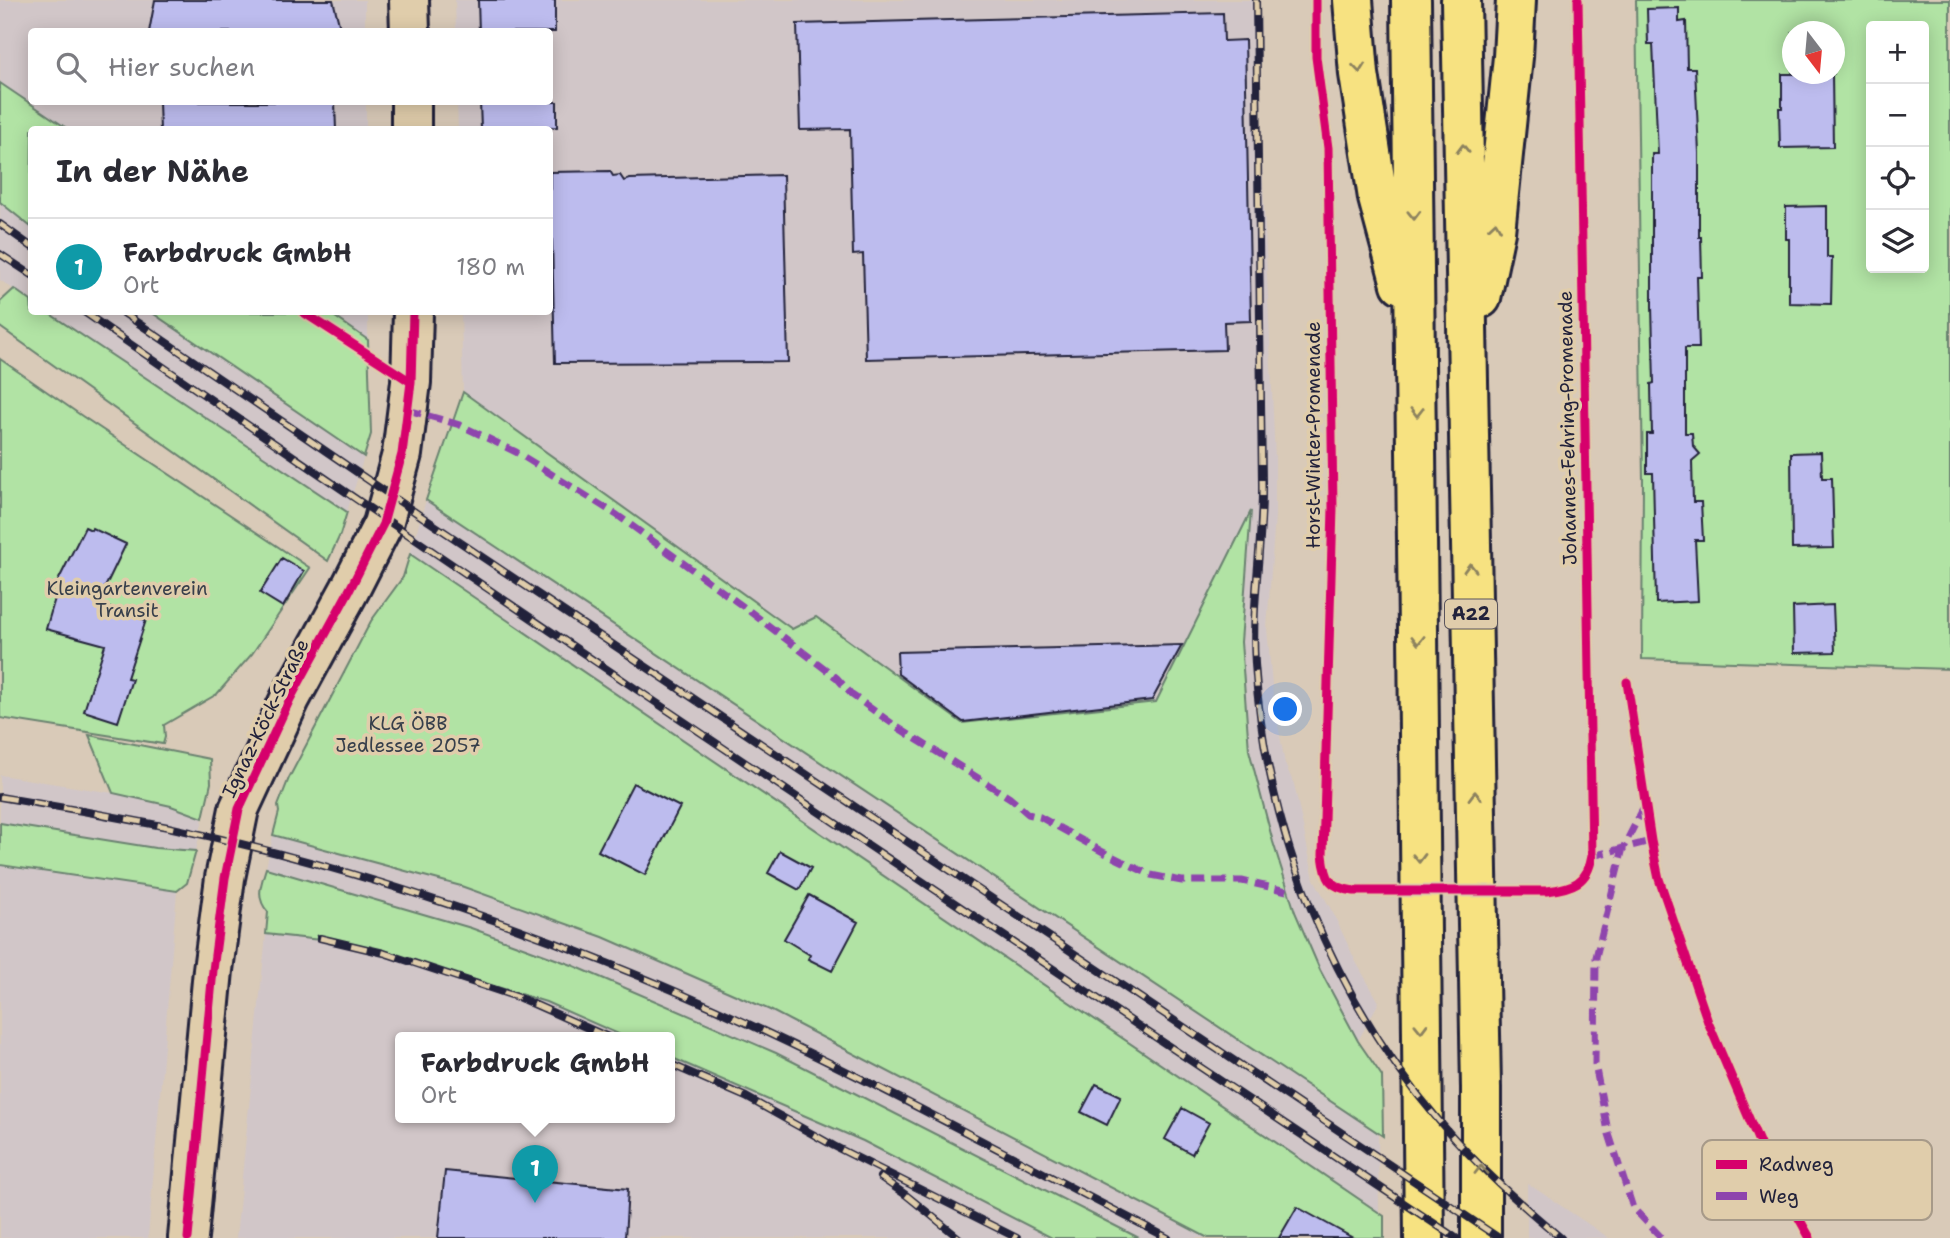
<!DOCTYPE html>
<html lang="de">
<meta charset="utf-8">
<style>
:root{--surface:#fff;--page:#f2f2f3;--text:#2b2b33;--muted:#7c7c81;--line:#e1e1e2;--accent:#ea580c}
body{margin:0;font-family:"Shantell Sans",sans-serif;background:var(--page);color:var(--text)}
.controls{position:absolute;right:21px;top:21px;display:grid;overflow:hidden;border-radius:7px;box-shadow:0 4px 18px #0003}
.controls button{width:63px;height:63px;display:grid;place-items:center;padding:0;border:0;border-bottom:2px solid var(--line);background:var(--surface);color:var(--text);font:35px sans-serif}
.compass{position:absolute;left:1782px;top:21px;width:63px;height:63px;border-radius:50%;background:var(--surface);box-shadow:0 4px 18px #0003;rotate:164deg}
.you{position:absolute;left:1286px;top:710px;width:24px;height:24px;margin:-18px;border:5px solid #fff;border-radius:50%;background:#1a73e8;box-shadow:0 0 0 10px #1a73e833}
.badge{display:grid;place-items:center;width:46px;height:46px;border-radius:50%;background:var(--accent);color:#fff;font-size:23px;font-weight:700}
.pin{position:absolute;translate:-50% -58px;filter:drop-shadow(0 2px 4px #0008)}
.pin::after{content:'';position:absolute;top:37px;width:24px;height:21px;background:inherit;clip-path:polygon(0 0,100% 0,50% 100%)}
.popup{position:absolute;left:395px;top:1032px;width:280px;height:91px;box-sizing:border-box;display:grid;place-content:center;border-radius:7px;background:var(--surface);filter:drop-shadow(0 2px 5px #0005);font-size:23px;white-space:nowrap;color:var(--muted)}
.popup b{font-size:26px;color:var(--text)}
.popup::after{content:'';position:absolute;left:50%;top:100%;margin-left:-14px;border:14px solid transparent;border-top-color:var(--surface)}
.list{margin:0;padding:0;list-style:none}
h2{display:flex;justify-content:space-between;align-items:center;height:91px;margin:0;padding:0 28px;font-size:30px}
h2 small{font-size:23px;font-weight:400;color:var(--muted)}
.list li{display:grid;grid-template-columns:46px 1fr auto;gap:21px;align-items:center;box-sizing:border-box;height:98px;padding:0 28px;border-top:2px solid var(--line)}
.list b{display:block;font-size:26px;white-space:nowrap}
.list p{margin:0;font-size:23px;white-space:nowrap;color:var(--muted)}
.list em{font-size:23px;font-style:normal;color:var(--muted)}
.icon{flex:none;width:38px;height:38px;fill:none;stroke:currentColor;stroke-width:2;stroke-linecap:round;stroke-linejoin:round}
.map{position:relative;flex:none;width:1950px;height:1238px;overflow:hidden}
.search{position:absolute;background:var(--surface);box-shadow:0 4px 18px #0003;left:28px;top:28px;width:525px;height:77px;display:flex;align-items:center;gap:18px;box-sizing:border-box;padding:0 24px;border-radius:7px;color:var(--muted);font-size:26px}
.panel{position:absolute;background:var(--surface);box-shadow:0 4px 18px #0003;left:28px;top:126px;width:525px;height:189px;border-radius:7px}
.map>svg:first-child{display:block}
.built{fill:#d1c6c8}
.green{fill:#b1e3a4;stroke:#6a8270;stroke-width:2;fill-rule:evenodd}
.building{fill:#bdbcee;stroke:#22223b;stroke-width:2}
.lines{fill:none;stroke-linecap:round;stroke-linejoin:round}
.minor-casing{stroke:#22223b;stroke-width:44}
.motorway-casing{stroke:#22223b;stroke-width:44}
.minor{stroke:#e0cdab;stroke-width:38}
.motorway{stroke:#f7e281;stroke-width:38}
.rail-casing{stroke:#22223b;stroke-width:8}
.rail{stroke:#e0cdab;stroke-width:5;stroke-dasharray:16;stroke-linecap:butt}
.quiet{stroke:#8e44ad;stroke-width:7;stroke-dasharray:14 7;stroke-linecap:butt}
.cycleway-casing{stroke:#e0cdab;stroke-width:13}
.cycleway{stroke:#d6006c;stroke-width:9}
.oneway{stroke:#8c825e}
.labels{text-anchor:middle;stroke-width:7;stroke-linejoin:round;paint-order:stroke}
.shield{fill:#e0cdab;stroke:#5b555d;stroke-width:2}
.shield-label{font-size:18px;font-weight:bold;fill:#22223b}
.street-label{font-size:19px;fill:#22223b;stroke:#e0cdab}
.park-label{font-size:19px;fill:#373f4b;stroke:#e0cdab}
.key{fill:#e0cdab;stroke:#a79a89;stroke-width:2}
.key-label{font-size:19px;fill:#22223b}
</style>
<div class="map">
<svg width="1950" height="1238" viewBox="0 0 1950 1238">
<rect width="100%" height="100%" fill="#d9cab8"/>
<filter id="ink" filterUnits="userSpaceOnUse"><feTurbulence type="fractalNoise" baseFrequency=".0143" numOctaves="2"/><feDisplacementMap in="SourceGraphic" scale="14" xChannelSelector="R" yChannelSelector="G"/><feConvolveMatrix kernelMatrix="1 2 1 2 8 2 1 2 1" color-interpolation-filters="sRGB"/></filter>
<g filter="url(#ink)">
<!-- built -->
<path class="built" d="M0 0H365V31L32 32V102H366V129H68L0 83Z
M455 0H1260L1261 136 1275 459V516L1267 628 1273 696 1285 764 1294 784 1314 879 1333 913 1356 962 1379 1002 1358 1041 1320 970 1287 891 1258 792 1249 749 1241 642 1251 513 1156 702 962 723 816 617 792 629 463 392 461 312H550V130L458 129 457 102H550V32L456 31Z
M0 202 31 227V301L0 280Z
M47 312H151L364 457 347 512Z
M328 312H368V340Z
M426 500 1378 1133 1379 1212 410 554Z
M0 775 113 793 171 806 203 818 196 851 155 848 0 823Z
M273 835 461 886 603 937 770 1010 1208 1238H1139L776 1053 572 965 471 928 266 868Z
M0 865 177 891 148 1238H0Z
M266 934 357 944 546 1002 625 1037H400V1117H670V1057L863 1141 1052 1238H236Z
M1527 1183 1609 1238H1527Z"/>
<!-- green -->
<path class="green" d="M1636 0H1950V669L1642 659 1643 480ZM1871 26H1924V268H1871ZM1792 32H1834V74H1792Z
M0 83 68 129 32 130 31 227 0 202Z
M14 289 31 301 32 312H47L347 512 340 535 328 561 0 327V302Z
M151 312H328L368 340 371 434 364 457Z
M0 359 82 416 310 568 252 654 217 694 164 725 165 737 163 744 0 718Z
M463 392 792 629 816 617 962 723 1156 702 1251 511 1241 642 1249 750 1273 842 1295 912 1320 970 1358 1041 1382 1076 1383 1136 426 500Z
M410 554 1384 1216V1238H1208L770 1010 603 937 461 886 273 835 279 812 278 806 289 778 371 621 403 577Z
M89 735 210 759 211 783 203 818 171 806 113 793Z
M0 823 155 848 196 851 187 883 177 891 0 865Z
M266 868 471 928 572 965 776 1053 1139 1238H1052L863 1141 670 1057V1037H625L546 1002 357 944 266 934 268 912C255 898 261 884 266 868Z"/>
<!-- building -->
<path class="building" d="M155 0H333L341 32H149Z
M478 0H555V32H479Z
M1679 8V22L1686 21 1687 68H1695L1699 153V237H1701L1702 277H1697L1699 348H1685V433H1692L1693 446 1700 454 1692 461 1693 502H1701L1703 540H1695L1698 601 1656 603 1653 473H1647V434H1652L1651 384 1654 383 1652 306V154H1658L1653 44H1648L1647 9Z
M1223 13 1224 41 1245 40 1251 321 1224 322 1225 350 866 359 863 254 853 255 850 129 800 130 797 24Z
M1782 74H1832L1833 147 1780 148 1779 108H1782Z
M159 102H335L336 130H160Z
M480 102H557V127L481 129Z
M610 171 613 176 620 175 624 181 630 179 783 175 788 362 555 363 552 240H550V172Z
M1827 206V257H1832L1831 304 1789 303V239H1786V207Z
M1821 452 1822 478H1832L1834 548 1792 549 1791 453Z
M85 527 91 530 92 528 126 544 97 604 146 620 127 678 132 679 118 722 84 711 105 645 46 629 58 588 55 587Z
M282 558 304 571 283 607 260 593Z
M1833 605 1835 652 1794 653 1793 607Z
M1182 645 1152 700 963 722 898 674 897 652Z
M633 783 680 807 645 875 598 851Z
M780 851 811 868 799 890 768 873Z
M809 895 858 922 832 971 808 959 810 955 784 939Z
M1096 1084 1121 1096 1107 1125 1081 1112Z
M1182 1108 1209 1123 1192 1154 1165 1139Z
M445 1171 628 1189 625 1238H438Z
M1297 1207 1353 1238H1279Z"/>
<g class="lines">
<defs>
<path id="minor" d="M409 0 410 32
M411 102V130
M188 1238 213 970 225 878 239 809 290 699 350 589 383 524 402 454 411 382 413 312"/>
<path id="motorway" d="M1353 0 1359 74 1378 198 1401 284
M1411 0C1418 413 1418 825 1424 1238
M1461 0 1481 1088V1238
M1481 298 1495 232 1513 57 1516 0"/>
</defs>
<!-- minor casing -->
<use href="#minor" class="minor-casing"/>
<!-- motorway casing -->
<use href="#motorway" class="motorway-casing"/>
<!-- minor -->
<use href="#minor" class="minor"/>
<!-- motorway -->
<use href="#motorway" class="motorway"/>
<defs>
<path id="rail" d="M1256 0C1258 161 1260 322 1262 483 1263 543 1251 603 1255 664 1266 832 1331 994 1440 1122 1476 1165 1518 1202 1561 1238
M0 224 32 247
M0 254 32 275
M84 312C537 626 997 931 1456 1238
M122 312 421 516 1499 1238
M0 797C56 806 112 816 168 827 318 859 465 906 607 963 800 1039 983 1143 1168 1238
M320 938 384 953 520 998 608 1037
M670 1064 746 1097 834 1146 1017 1238
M880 1177 906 1195 959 1238"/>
</defs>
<!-- rail casing -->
<use href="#rail" class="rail-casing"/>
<!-- rail -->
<use href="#rail" class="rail"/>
<!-- quiet -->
<path class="quiet" d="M408 410 460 425 516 452 617 515 748 610 837 678 852 695 897 727 1010 798 1028 814 1040 817 1103 852 1151 875 1182 881H1242L1287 891
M1644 807 1623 848 1596 957 1595 1064 1608 1131 1633 1208 1662 1238
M1592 856 1651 841"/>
<defs>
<path id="cycleway" d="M1316 0V57L1328 148 1333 508 1323 855C1326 880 1329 887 1354 891H1547C1572 888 1588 883 1592 856L1578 0
M303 312 411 382
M1627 682 1651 841 1659 879 1708 1022 1768 1163 1810 1238
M188 1238 213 970 225 878 239 809 290 699 350 589 383 524 402 454 411 382 413 312"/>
</defs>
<!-- cycleway casing -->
<use href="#cycleway" class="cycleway-casing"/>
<!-- cycleway -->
<use href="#cycleway" class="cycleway"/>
</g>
<!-- one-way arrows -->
<defs><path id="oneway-chevron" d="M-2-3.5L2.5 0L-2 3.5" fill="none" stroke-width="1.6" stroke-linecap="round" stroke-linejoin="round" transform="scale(1.75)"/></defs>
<g class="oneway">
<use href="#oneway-chevron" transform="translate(1359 68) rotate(84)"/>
<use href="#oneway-chevron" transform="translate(1463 149) rotate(-91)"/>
<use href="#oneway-chevron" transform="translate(1414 215) rotate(89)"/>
<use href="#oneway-chevron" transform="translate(1495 226) rotate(-82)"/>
<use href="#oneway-chevron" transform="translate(1417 412) rotate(90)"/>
<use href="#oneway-chevron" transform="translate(1470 568) rotate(-91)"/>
<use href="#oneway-chevron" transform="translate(1418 640) rotate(90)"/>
<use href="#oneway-chevron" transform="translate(1475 796) rotate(-91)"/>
<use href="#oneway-chevron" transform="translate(1419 858) rotate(89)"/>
<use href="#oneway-chevron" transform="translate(1421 1028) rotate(89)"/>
<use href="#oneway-chevron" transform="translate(1481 1170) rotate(-90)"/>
</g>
</g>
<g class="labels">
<!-- shield labels -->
<rect class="shield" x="1445" y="599.5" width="52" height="29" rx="5"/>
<g class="shield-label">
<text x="1471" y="620">A22</text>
</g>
<!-- street labels -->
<g class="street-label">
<text transform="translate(1567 428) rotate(-91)" y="7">Johannes-Fehring-Promenade</text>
<text transform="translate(1313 435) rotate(-90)" y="7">Horst-Winter-Promenade</text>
<text transform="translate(265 718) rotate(-64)" y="7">Ignaz-Köck-Straße</text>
</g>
<!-- park labels -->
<g class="park-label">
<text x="127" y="595">Kleingartenverein<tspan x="127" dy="22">Transit</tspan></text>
<text x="408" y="730">KLG ÖBB<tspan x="408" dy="22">Jedlessee 2057</tspan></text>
</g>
</g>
<!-- legend -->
<rect x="1702" y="1140" width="230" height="80" rx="10" class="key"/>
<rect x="1716" y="1160" width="31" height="9" fill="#d6006c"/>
<rect x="1716" y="1192" width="31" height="8" fill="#8e44ad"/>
<g class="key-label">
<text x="1759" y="1171">Radweg</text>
<text x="1759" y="1203">Weg</text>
</g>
</svg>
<div class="controls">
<button>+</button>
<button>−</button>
<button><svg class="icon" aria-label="locate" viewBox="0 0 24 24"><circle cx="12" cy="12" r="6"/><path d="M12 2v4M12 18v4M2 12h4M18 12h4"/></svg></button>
<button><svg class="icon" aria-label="layers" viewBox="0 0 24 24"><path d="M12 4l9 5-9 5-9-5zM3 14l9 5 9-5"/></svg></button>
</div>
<svg class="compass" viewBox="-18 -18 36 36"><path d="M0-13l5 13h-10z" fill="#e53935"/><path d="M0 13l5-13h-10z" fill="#7c7c81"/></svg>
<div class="you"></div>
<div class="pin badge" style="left:535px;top:1203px;background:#0f9aa8">1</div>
<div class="popup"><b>Farbdruck GmbH</b>Ort</div>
<div class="search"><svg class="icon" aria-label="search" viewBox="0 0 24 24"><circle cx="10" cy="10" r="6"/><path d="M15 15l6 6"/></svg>Hier suchen</div>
<section class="panel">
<h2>In der Nähe<small></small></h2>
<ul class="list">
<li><span class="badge" style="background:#0f9aa8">1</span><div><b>Farbdruck GmbH</b><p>Ort</p></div><em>180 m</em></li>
</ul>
</section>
</div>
